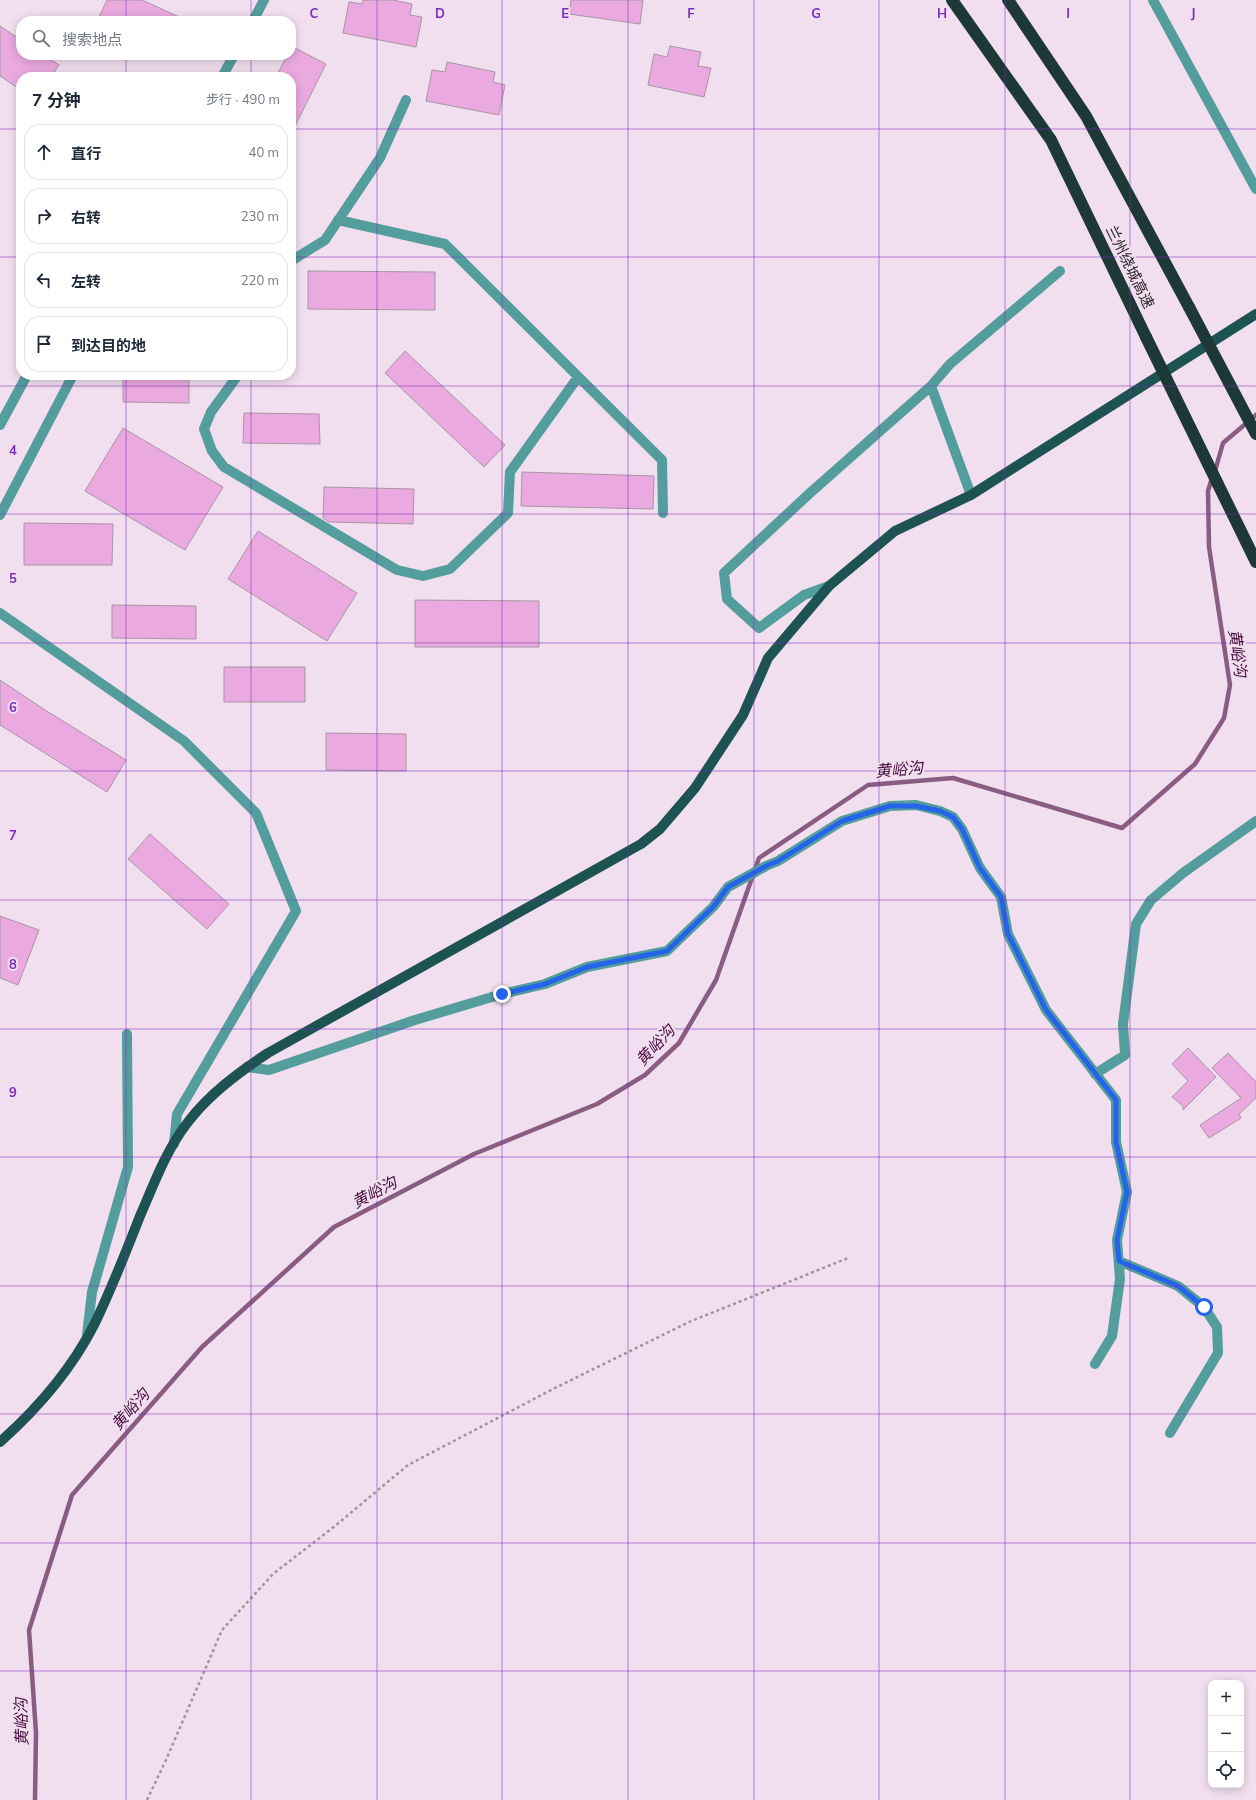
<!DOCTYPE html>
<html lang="zh">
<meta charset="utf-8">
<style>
:root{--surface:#fff;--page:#f2f2f3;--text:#1f2937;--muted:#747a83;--line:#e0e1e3}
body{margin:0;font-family:Mulish,"Noto Sans SC",sans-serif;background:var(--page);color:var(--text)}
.controls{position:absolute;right:12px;bottom:12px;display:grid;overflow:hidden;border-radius:8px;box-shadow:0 2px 10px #0003}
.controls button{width:36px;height:36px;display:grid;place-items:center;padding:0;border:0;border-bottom:1px solid var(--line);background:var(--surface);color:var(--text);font:20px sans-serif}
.stop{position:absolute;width:12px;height:12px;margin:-9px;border:3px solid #2563eb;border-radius:50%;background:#fff}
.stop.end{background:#2563eb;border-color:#fff;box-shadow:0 1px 4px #0008}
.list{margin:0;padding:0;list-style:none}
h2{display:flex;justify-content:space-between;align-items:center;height:52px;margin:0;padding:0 16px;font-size:17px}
h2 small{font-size:13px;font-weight:400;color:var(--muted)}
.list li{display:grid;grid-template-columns:26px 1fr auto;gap:12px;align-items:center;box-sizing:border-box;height:56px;margin:0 8px 8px;padding:0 8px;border:1px solid var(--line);border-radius:16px}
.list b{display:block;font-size:15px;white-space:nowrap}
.list em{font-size:13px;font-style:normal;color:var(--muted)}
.icon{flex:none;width:22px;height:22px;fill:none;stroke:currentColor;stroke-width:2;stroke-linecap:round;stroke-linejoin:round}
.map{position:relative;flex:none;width:1256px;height:1800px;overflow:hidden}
.search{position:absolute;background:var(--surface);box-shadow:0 2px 10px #0003;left:16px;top:16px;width:280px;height:44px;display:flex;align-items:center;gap:10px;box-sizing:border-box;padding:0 14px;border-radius:16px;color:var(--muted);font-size:15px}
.panel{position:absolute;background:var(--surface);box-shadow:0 2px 10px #0003;left:16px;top:72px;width:280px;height:308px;border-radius:16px}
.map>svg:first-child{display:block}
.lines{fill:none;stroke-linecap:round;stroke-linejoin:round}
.stream{stroke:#895c82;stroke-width:4.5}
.building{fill:#eaa9df;stroke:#a796a4}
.path{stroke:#a1939e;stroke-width:2.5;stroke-dasharray:3 3;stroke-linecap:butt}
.minor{stroke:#549d9d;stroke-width:10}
.major{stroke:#1e5353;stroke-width:10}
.highway{stroke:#1d3837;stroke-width:12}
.highway-bridge{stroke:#1d3837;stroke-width:12}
.route{stroke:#2563eb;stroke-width:5}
.grid{fill:none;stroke:#7b2cbf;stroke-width:1;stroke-opacity:0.55}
.labels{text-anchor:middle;stroke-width:4;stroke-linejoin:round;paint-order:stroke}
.street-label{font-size:15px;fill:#2c252a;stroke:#f1deee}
.water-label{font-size:16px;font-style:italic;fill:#460d40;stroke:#f1deee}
.grid-label{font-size:13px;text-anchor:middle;font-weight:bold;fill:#7b2cbf;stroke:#f1deee;stroke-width:4;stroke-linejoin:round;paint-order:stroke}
</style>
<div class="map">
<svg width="1256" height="1800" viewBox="0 0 1256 1800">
<rect width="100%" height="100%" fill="#f1deee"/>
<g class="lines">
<!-- stream -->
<path class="stream" d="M1215 471 1223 443 1256 415
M35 1800 36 1733 29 1630 72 1495 202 1347 334 1227 474 1154 597 1104 645 1075 679 1043 716 980 759 858 868 785 953 778 1122 828 1195 764 1224 718 1230 685 1209 547 1208 491 1212 478"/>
</g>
<!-- building -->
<path class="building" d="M107 0H142L188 21H97Z
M363 0H393L412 4 410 15 422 17 416 47 343 33 349 2 362 4Z
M571 0H643L640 24 569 14Z
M0 26 21 40V55H44L59 65 51 77H21V90L0 76Z
M291 46 326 64 291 134V77H276L287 55H291Z
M670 46 701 52 698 66 711 68 704 97 648 85 654 54 667 57Z
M447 62 495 72 493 82 505 85 499 115 426 101 432 70 445 72Z
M308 271 435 272V310L308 309Z
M405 351 505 445 484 467 385 373Z
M123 375H189V403L123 402Z
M244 413 319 414 320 444 243 443Z
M123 428 223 487 185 550 85 491Z
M522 472 654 476 653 509 521 506Z
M324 487 414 489 413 524 329 522 323 518Z
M24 523 113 524 112 565H24Z
M258 531 357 593 327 641 228 579Z
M415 600 539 601V647H415Z
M112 605 196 606V639L112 638Z
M224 667H305V702H224Z
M0 680 45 710 126 760 107 792 0 725Z
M326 733 406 734V771L326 770Z
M150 834 229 904 207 929 128 859Z
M0 916 39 930 18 985 0 978Z
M1188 1048 1216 1077 1183 1110V1106L1172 1097 1188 1081 1172 1064Z
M1228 1053 1256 1082V1098L1239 1114 1241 1118 1209 1138 1200 1125 1241 1098 1212 1068Z"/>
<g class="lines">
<!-- path -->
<path class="path" d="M147 1800 166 1760 222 1630 273 1574 335 1526 408 1465 553 1389 689 1322 848 1258"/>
<!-- minor -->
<path class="minor" d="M1153 0 1256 189
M253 21 264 0
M222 77 234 55
M338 220 445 244 662 460 663 513
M291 261 325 240 380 158 406 100
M238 375 211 412 204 429 212 451 224 467 397 570 423 576 450 569 508 513 510 472 578 377
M931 386 950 364 1060 271
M0 425 27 375
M0 515 73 375
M829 586 804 595 759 628 727 599 724 573 810 493 931 386 971 495
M0 613 184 741 256 813 296 911 177 1114 174 1144
M247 1067 269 1070 415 1020 502 994 545 984 587 967 667 951 713 907 728 887 766 866 778 861 842 821 890 806 916 805 940 811 953 817 962 829 980 868 1001 897 1008 934 1046 1010 1116 1100V1142L1127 1192 1117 1240 1120 1279 1112 1336 1095 1364
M1095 1074 1125 1055 1123 1024 1136 924 1151 900 1183 873 1256 821
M1119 1261 1178 1286 1204 1307 1217 1327 1218 1353 1170 1433
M87 1335 92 1292 128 1167 127 1034"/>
<!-- major -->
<path class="major" d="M0 1442C37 1409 71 1370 94 1325 111 1290 126 1252 140 1216 154 1184 166 1150 188 1122 209 1094 239 1072 268 1053L641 844 660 829 695 788 743 715 768 658 829 586 895 531 971 495 1256 314"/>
<!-- highway -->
<path class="highway" d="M952 0 1051 140 1146 337
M1008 0 1086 116 1189 307"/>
<!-- highway-bridge -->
<path class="highway-bridge" d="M1189 307 1256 434
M1146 337 1256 562"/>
</g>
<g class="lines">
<!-- route -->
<path class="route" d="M502 994 545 984 587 967 667 951 713 907 728 887 766 866 778 861 842 821 890 806H916L940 811 953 817 962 829 980 868 1001 897 1008 934 1046 1010 1116 1100V1142L1127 1192 1117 1240 1119 1261 1178 1286 1204 1307"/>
</g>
<!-- grid -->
<path class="grid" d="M126 0V21M251 0V21M377 0V1800M502 0V1800M628 0V1800M754 0V1800M879 0V1800M1005 0V1800M1130 0V1800M126 55V77M251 55V77M0 129H21M291 129H1256M0 257H21M291 257H1256M126 375V1800M251 375V1800M0 386H1256M0 514H1256M0 643H1256M0 771H1256M0 900H1256M0 1029H1256M0 1157H1256M0 1286H1256M0 1414H1256M0 1543H1256M0 1671H1256"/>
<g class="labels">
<!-- street labels -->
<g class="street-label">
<text transform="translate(1130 267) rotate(64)" y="5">兰州绕城高速</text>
</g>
<!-- water labels -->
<g class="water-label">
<text transform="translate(1238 653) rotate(82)" y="6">黄峪沟</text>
<text transform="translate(899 769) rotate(-5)" y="6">黄峪沟</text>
<text transform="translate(655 1045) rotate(-47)" y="6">黄峪沟</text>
<text transform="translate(374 1192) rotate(-28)" y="6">黄峪沟</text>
<text transform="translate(130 1409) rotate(-49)" y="6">黄峪沟</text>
<text transform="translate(21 1722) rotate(-92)" y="6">黄峪沟</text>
</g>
</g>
<g class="grid-label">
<text x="314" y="18">C</text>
<text x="440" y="18">D</text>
<text x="565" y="18">E</text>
<text x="691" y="18">F</text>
<text x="816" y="18">G</text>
<text x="942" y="18">H</text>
<text x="1068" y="18">I</text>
<text x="1193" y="18">J</text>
<text x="13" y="455">4</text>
<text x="13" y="583">5</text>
<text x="13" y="712">6</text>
<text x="13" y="840">7</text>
<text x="13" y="969">8</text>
<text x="13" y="1097">9</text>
</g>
</svg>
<div class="controls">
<button>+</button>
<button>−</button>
<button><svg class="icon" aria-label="locate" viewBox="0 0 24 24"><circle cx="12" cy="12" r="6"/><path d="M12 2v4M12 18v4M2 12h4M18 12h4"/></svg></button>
</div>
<div class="stop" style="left:1204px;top:1307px"></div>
<div class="stop end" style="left:502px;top:994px"></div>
<div class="search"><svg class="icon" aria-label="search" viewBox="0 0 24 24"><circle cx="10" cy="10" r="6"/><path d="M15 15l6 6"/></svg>搜索地点</div>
<section class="panel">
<h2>7 分钟<small>步行 · 490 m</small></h2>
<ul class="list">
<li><svg class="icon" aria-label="ahead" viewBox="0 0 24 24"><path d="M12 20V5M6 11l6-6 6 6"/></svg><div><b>直行</b></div><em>40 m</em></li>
<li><svg class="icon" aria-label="right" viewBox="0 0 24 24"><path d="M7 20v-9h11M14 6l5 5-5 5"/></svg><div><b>右转</b></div><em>230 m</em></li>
<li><svg class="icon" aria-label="left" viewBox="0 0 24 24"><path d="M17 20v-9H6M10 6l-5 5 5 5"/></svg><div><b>左转</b></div><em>220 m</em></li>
<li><svg class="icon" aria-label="arrive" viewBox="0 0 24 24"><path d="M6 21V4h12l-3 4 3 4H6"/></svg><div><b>到达目的地</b></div></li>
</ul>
</section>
</div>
